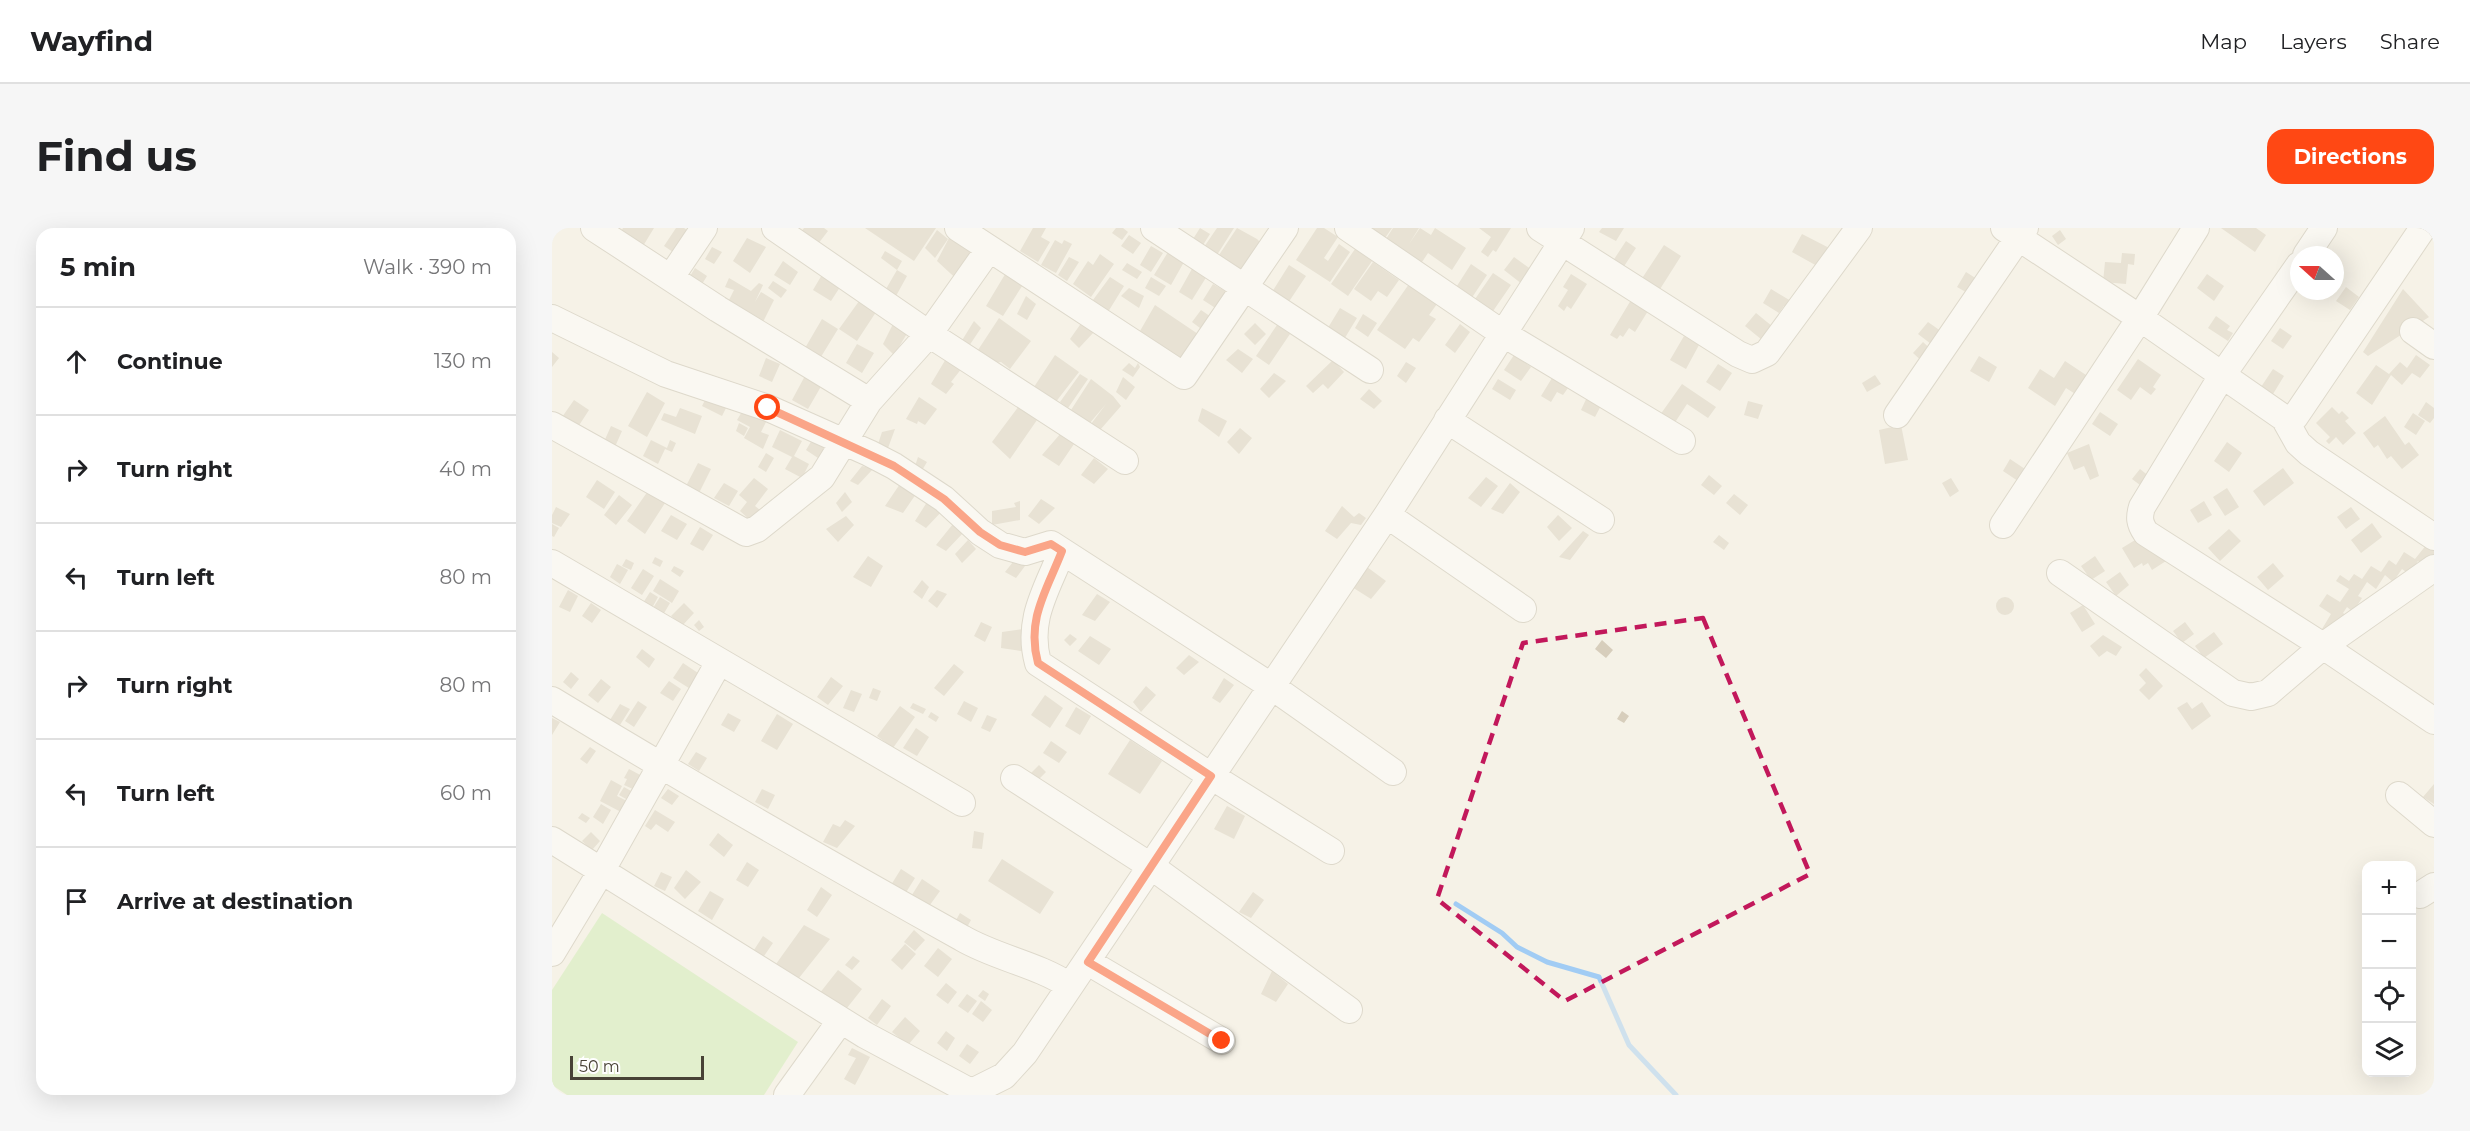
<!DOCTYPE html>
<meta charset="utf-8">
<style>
:root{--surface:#fff;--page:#f6f6f6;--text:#202124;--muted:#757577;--line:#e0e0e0;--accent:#ff4814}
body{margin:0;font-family:Montserrat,sans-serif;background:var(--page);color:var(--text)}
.controls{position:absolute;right:18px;bottom:18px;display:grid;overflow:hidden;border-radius:12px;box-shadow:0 6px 24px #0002}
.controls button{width:54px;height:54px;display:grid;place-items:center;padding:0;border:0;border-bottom:2px solid var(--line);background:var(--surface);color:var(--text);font:30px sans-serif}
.compass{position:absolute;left:1738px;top:18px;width:54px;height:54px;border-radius:50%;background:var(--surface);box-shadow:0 6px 24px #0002;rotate:291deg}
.scale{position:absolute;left:18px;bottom:15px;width:134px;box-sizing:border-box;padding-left:6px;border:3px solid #484236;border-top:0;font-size:16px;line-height:21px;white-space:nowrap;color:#484236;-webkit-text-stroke:4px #fff;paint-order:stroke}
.stop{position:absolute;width:18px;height:18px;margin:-14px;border:4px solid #ff4814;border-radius:50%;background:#fff}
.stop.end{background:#ff4814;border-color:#fff;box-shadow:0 2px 6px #0008}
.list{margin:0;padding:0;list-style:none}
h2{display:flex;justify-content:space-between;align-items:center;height:78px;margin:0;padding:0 24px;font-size:26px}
h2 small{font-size:20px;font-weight:400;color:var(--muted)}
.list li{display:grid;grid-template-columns:39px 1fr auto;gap:18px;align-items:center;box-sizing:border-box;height:108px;padding:0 24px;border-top:2px solid var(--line)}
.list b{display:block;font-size:22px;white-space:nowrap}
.list em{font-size:20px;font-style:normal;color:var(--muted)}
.icon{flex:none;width:33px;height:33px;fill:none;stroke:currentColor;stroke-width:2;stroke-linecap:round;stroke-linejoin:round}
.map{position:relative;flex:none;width:1882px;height:867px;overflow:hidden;border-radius:18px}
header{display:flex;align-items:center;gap:36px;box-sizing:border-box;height:84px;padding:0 30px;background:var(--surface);border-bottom:2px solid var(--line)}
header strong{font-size:28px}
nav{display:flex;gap:33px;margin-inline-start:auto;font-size:21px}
.intro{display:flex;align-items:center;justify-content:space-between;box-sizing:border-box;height:144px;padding:0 36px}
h1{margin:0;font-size:42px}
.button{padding:15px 27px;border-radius:18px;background:var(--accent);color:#fff;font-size:21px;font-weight:700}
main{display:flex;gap:36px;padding:0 36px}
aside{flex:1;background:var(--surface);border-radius:18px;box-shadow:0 6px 24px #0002}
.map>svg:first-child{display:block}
.green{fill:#cbebae}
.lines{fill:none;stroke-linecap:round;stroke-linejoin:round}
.stream{stroke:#a1ccf4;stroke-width:5}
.building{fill:#d7cebc}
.minor-casing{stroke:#c1baa9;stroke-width:28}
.minor{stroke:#fff;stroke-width:26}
.route{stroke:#ff4814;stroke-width:8}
.marked{fill:none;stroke:#c2185b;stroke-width:4.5;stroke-dasharray:12 8;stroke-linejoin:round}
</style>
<header>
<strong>Wayfind</strong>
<nav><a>Map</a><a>Layers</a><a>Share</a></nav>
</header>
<div class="intro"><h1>Find us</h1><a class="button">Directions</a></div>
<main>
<aside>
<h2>5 min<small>Walk · 390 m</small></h2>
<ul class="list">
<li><svg class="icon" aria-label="ahead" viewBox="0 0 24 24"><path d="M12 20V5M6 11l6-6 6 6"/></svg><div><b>Continue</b></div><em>130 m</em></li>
<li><svg class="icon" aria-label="right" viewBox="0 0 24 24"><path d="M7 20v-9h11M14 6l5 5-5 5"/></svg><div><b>Turn right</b></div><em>40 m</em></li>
<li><svg class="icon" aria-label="left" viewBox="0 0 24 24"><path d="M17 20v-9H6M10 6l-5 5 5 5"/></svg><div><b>Turn left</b></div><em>80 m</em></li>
<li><svg class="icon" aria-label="right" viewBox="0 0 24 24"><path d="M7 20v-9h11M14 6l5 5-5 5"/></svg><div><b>Turn right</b></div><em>80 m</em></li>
<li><svg class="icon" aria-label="left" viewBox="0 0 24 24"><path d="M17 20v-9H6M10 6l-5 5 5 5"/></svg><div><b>Turn left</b></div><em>60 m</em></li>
<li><svg class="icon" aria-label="arrive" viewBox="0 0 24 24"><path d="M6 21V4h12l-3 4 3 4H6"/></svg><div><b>Arrive at destination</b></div></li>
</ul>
</aside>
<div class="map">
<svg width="1882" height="867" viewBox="0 0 1882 867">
<rect width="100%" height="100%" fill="#f5f2e7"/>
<!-- green -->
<path class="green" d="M50 685 246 814 212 867H15L0 857V762Z"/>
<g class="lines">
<!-- stream -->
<path class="stream" d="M904 676 950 705 965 719 995 734 1047 749 1077 817 1124 867"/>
</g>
<!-- building -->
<path class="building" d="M71 0H102L88 23 66 9Z
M124 0H132L144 8 130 30 112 18Z
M252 0H272L276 3 266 16 249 4Z
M313 0H384L362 33Z
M481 0H494L489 9 498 14 486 34 468 23Z
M564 0H571L576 4 570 12 560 5Z
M648 0 658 6 651 17 641 11Z
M665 0H682L665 27 652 19Z
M685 0 705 11 713 19 696 46 667 27Z
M765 0H772L786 9 772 30 776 33 787 16 798 24 778 54 744 32Z
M813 0H840L831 13Z
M841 0H867L857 16 868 0 879 7 883 0 914 20 900 42 876 25 868 37 832 14Z
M927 0H959L944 24 941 22 936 29 929 24 939 9Z
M1050 0H1072L1064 13 1047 4Z
M1669 0H1704L1714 7 1703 24Z
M385 2 396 11 383 30 373 20Z
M1508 2 1514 11 1506 17 1500 8Z
M1250 6 1285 24 1274 43 1240 24Z
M577 7 589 15 581 26 569 18Z
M195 10 214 19 198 45 181 33Z
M397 10 431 27 411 57 385 33Z
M503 12 510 16 512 12 520 16 504 45 489 37Z
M1074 13 1084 20 1067 46 1057 39Z
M1112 17 1129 28 1103 69 1085 58Z
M599 18 611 25 599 44 588 37Z
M160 19 170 24 162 36 153 31Z
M803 21 820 33 796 68 779 56Z
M333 23 350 33 345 42 329 30Z
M616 24 632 34 619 57 602 47Z
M1570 25 1583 26 1582 37 1576 36 1574 56 1551 54 1553 34 1569 35Z
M548 26 562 36 539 69 521 56 536 33 541 37Z
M517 29 527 34 515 53 506 47Z
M962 29 980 42 970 56 952 42Z
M231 33 246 44 238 57 222 47Z
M821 34 847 52 835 69 826 63 819 73 802 61Z
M575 35 590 44 585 51 570 42Z
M919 36 935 47 919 71 903 61Z
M737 37 754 48 736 75 720 64Z
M641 39 655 48 640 72 627 64Z
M143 40 155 48 147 61 135 53Z
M345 42 355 48 344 68 334 61Z
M455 43 472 55 451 88 434 78Z
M1414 44 1428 53 1419 67 1405 59Z
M271 45 290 56 279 73 261 62Z
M941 45 959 57 939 86 921 74Z
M1019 46 1035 56 1019 81 1015 78 1012 83 1006 78 1016 62 1011 59Z
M1655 46 1672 58 1662 73 1645 60Z
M558 49 572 58 556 84 541 72Z
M599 49 614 58 607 68 593 60Z
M177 50 199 63 207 55 211 57 203 74 209 64 222 72 207 102 174 78 182 62 173 59Z
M221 53 235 62 229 70 216 60Z
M661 56 678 66 668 83 651 72Z
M857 56 885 76 877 87 884 91 867 114 861 110 853 121 825 102Z
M1794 59 1807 69 1798 82 1784 73Z
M577 60 592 68 587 80 569 68Z
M1219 61 1239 73 1235 80 1232 78 1227 85 1211 75Z
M1851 61 1877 89 1816 128 1811 124Z
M474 68 484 76 475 92 465 86Z
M310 69 326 81 305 113 287 101Z
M1079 72 1096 83 1083 104 1077 100 1071 109 1068 107 1065 111 1058 107Z
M603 77 646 106 629 131 588 103Z
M788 80 805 90 791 113 774 103Z
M649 82 665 93 656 106 640 94Z
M1204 85 1226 103 1215 116 1193 98Z
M811 86 825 95 816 109 803 100Z
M1664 88 1678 98 1675 102 1681 105 1676 113 1656 100Z
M447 90 479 113 458 141 449 134 444 135 426 122Z
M270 91 286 101 264 137 249 127Z
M422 93 429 100 417 118 409 114Z
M342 94 356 104 342 127 331 116Z
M530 94 542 104 527 120 518 111Z
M1376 94 1393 106 1383 119 1366 106Z
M703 95 714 106 703 117 692 106Z
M908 96 918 104 903 125 893 117Z
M725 97 738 106 717 137 704 128Z
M1728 100 1740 108 1731 121 1719 113Z
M1132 108 1147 117 1134 141 1118 132Z
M1371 114 1385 127 1375 138 1361 125Z
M305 116 322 125 310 145 294 135Z
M686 121 701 131 690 145 674 132Z
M0 124 7 130 0 139Z
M503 127 527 144 503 175 482 159Z
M962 127 979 139 969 153 952 142Z
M1864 127 1878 137 1868 150 1860 145 1850 157 1839 147 1820 177 1804 165 1824 137 1837 146 1848 134 1855 140Z
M1427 128 1445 139 1437 154 1418 143Z
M395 129 410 140 399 154 402 156 394 166 379 156Z
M214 130 228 136 220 154 207 148Z
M1586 131 1609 147 1601 159 1604 161 1599 167 1588 159 1579 172 1565 162Z
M781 132 792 144 776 161 771 156 761 165 754 158Z
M1513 133 1543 153 1531 171 1514 160 1503 178 1476 160 1488 141 1502 150Z
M854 134 864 140 854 155 845 148Z
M577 135 583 140 586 135 588 139 581 149 570 142Z
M1166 136 1180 145 1168 163 1154 154Z
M1721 141 1732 148 1721 166 1709 159Z
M722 145 734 153 717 170 708 161Z
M254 146 271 155 256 181 240 172Z
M528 146 536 151 516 180 508 174Z
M1323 147 1329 156 1315 164 1310 155Z
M571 149 583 159 574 172 564 164Z
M1000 150 1016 160 1011 167 1005 164 999 174 989 168Z
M539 151 561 168 569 178 548 202 539 196 554 176 537 196 519 182Z
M946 151 964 162 958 172 940 161Z
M1130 156 1164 179 1156 190 1135 176 1122 196 1108 187Z
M817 161 830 173 822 181 808 171Z
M95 164 113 175 95 209 76 198Z
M1037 165 1052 172 1043 189 1029 182Z
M155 168 175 178 170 188 150 178Z
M367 169 385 181 373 197 366 193 365 196 354 191Z
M22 172 37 182 24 202 8 192Z
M1196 173 1211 177 1206 191 1192 187Z
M1874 174 1882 180V190L1878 195 1866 187Z
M467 178 485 192 458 231 440 214Z
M1780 179 1787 186 1790 183 1797 190 1793 193 1804 205 1791 217 1784 209 1777 216 1774 213 1778 209 1764 195Z
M128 180 150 188 143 206 109 192 112 185 124 189Z
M650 180 675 193 667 209 646 193Z
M191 182 215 192 209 204 217 207 211 221 192 210 198 199 185 192Z
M1548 184 1566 196 1558 208 1540 196Z
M1861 185 1873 193 1864 207 1852 199Z
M1833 188 1853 217 1857 214 1867 227 1850 241 1839 228 1835 231 1826 217 1822 220 1811 205Z
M187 195 196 200 192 208 184 203Z
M1349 197 1356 232 1333 236 1327 202Z
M59 198 70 203 62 221 51 216Z
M688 200 700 210 687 226 675 214Z
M343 201 336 220 326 216 330 204Z
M228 202 250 213 242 228 257 236 250 250 233 241 240 229 220 219Z
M509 205 522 216 507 238 490 227Z
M99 212 115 220 118 212 124 215 120 224 113 221 106 236 91 228Z
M260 212 276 221 269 232 254 222Z
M1675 214 1690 225 1677 244 1662 233Z
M1537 216 1547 248 1538 252 1532 238 1522 242 1515 225Z
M214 225 222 230 214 244 206 239Z
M366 229 375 234 369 244 363 238Z
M542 230 556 241 542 256 529 247Z
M1458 231 1473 241 1466 253 1451 243Z
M146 235 159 241 147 265 134 258Z
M310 238 321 241 306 257 298 253Z
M1731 240 1742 255 1712 278 1701 263Z
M1588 241 1598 249 1592 260 1580 251Z
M1157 247 1170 258 1162 267 1149 257Z
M934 249 946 258 929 279 916 270Z
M202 250 216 261 203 278 208 282 199 293 188 283 195 274 187 267Z
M1399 250 1407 263 1398 269 1390 255Z
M45 252 63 264 52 281 34 269Z
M172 255 186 263 177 278 162 270Z
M958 255 968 264 951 286 939 281Z
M348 256 364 266 351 285 333 278Z
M1675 260 1687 279 1673 288 1661 269Z
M96 263 113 275 93 306 75 293Z
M293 264 300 274 290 284 284 275Z
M1182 266 1196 277 1188 287 1174 275Z
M67 267 80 277 64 297 52 287Z
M377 271 392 281 374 300 363 293Z
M489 271 503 280 487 296 476 288Z
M468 273V292L440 297V283L464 279 462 275Z
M1652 273 1660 287 1646 295 1638 282Z
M790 278 802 289 807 285 814 290 809 297 799 295 785 311 773 303Z
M4 279 18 286 9 299 0 295V287Z
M1799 279 1808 291 1794 301 1785 289Z
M119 287 135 296 125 312 109 303Z
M1006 287 1020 300 1007 313 995 299Z
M294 288 302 297 286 314 274 301Z
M1820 295 1830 309 1809 325 1799 312Z
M0 296 7 300 2 309 0 308Z
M401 296 411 305 394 323 384 317Z
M148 299 161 307 151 323 138 316Z
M1677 301 1689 313 1668 333 1656 320Z
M1031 303 1037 307 1018 332 1007 329Z
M1167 307 1177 315 1172 322 1161 314Z
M1588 309 1603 317 1614 333 1600 342 1596 335 1591 338 1590 335 1582 340 1570 320Z
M416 312 424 321 410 335 403 326Z
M1875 316 1882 321V334L1877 341 1866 333 1857 346 1850 341 1841 354 1833 347 1824 361 1815 354 1806 368 1810 370 1801 384 1795 379 1791 385 1802 393 1778 407 1770 401 1779 386 1767 378 1775 366 1788 374 1797 361 1784 353 1788 347 1797 353 1802 346 1810 351 1819 338 1829 344 1837 332 1844 337 1852 324 1863 331Z
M316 328 331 338 319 359 301 349Z
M1543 328 1553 343 1539 352 1529 338Z
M103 329 111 333 108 339 100 335Z
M74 331 82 335 79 342 70 338Z
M461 334 473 338 464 350 453 344Z
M1721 335 1732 348 1716 362 1705 349Z
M65 336 76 342 68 356 58 349Z
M122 338 132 343 128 349 119 343Z
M815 339 834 353 819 371 800 359Z
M91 341 102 348 90 367 79 360Z
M1568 344 1577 357 1564 368 1554 354Z
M108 351 127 363 120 375 101 363Z
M370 352 377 359 370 371 361 364Z
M16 362 26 368 18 384 7 379Z
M385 362 395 366 385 380 376 373Z
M98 364 106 369 100 380 91 375Z
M545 366 558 374 543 393 530 387Z
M1444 378a9 9 0 1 1 18 0a9 9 0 1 1-18 0Z
M108 369 118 375 111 387 101 380Z
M39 375 49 382 40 395 30 388Z
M132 375 142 385 130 398 119 388Z
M1531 377 1543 396 1530 404 1518 385Z
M147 392 152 399 147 403 142 397Z
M429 394 440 399 433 414 422 408Z
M1633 394 1642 406 1630 415 1621 403Z
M479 400 475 424 449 420 450 404Z
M1662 404 1671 416 1652 430 1643 418Z
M518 406 525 411 518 418 512 412Z
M1551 407 1570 419 1564 428 1555 423 1547 429 1538 418Z
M538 408 559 421 547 437 526 423Z
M1050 412 1061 422 1054 430 1043 421Z
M90 421 103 431 97 440 84 429Z
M637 427 647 434 632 447 624 440Z
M131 435 149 447 140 462 121 450Z
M402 436 412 444 392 468 382 460Z
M1594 440 1611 458 1597 472 1587 462 1594 455 1587 447Z
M19 444 27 451 19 461 11 454Z
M279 449 291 458 276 477 265 469Z
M672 450 682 457 668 475 660 470Z
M49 451 59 459 46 475 36 467Z
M117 453 129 461 121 473 108 465Z
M594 458 604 467 589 484 581 474Z
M321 460 329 463 325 473 317 470Z
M299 462 310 466 302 484 291 480Z
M493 467 511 480 498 500 479 487Z
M86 473 95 479 82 499 73 493Z
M412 473 426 480 419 494 405 486Z
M1635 474 1640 481 1650 474 1659 488 1640 502 1625 480Z
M361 475 374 481 371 486 358 480Z
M68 476 78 481 68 497 58 492Z
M348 478 363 489 341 520 325 508Z
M524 479 539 488 528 507 513 498Z
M1070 483 1077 488 1072 495 1065 491Z
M379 484 387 489 384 494 376 489Z
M176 485 189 492 182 504 169 497Z
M225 486 241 496 225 522 209 513Z
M435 487 445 491 438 504 429 500Z
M0 490 8 494 0 507Z
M364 500 377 509 365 528 351 520Z
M578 512 610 533 588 566 556 546Z
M499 513 515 524 507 535 491 525Z
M38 519 44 523 35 536 28 531Z
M144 524 155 530 147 543 136 536Z
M487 537 494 544 485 553 477 547Z
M77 541 92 549 83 562 72 557 75 551 72 550Z
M59 552 70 558 65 568 75 573 69 584 48 573Z
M1882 556V576L1871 569Z
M72 559 79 563 74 571 67 567Z
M116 561 127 568 120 577 109 570Z
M210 561 223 567 216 581 203 574Z
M49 576 59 582 51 596 41 589Z
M675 578 693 588 682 611 662 601Z
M103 582 123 594 116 604 104 596 99 602 93 598Z
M30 585 38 590 34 595 26 590Z
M293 592 303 598 285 620 271 614 281 596 288 599Z
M422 603 432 605 430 621 420 620Z
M39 604 48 613 40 622 30 613Z
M166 605 181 617 172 629 157 617Z
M450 631 502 664 488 686 436 653Z
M195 634 207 642 196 659 184 652Z
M349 641 363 650 353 666 339 657Z
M134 642 149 654 133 671 122 660Z
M109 644 120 649 113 663 102 658Z
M370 651 388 663 375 681 358 670Z
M269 659 280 667 265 689 255 682Z
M158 663 172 671 160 692 146 683Z
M701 664 712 672 699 690 687 684Z
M408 685 419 692 414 701 403 694Z
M252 697 278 711 247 750 224 736Z
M362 702 373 712 363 723 352 714Z
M211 708 221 715 212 728 202 722Z
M353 716 364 726 350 742 339 732Z
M386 720 400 731 386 749 372 738Z
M301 728 308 733 300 742 293 737Z
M286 742 310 761 291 785 267 766Z
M720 743 736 756 724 774 709 766Z
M394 755 405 764 396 776 384 767Z
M431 762 437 766 433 773 426 768Z
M415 766 425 773 416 785 406 778Z
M330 771 339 778 325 797 316 790Z
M429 773 440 782 431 794 420 786Z
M353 789 368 803 356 817 340 804Z
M394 803 403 810 395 823 385 815Z
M415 816 427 824 418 836 407 828Z
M300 820 318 829 303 857 292 851 304 830 296 827Z"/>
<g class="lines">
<defs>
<path id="minor" d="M42 0 166 81 317 173
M223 0 377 106 573 233
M406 0 632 148 733 0
M602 0 818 142
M796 0 950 105 1130 213
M988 0 1186 126 1200 132 1215 125 1307 0
M1452 0 1588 90 1732 190 1743 189 1871 0
M1754 27 1772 0
M1747 37 1671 146 1590 279C1587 289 1587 295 1594 305L1771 418 1882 493
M119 49 152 0
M0 90 114 146 216 180 317 225 342 238 392 271 428 304 448 317 473 324 499 316 719 458 841 544
M1861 103 1882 118
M1345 187 1473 0
M1732 190 1746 215 1757 225 1882 309
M895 192 1049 292
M0 197 194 305 205 301 270 249 317 173 377 106 437 21
M835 287 971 381
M1451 297 1588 90 1644 0
M510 323C495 362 474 391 486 435L659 548 779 623
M0 335 410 575
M1508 345 1681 465 1699 469 1716 465 1771 418 1882 340
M0 472C135 554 272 633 410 710 444 730 485 736 518 758
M462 550 600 639 797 782
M1847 567 1882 596
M0 612 313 807 419 864
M1868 667 1882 658
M0 725 50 642 167 434
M536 734 670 813
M235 867 289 792
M414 867 452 848 473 825 835 287 1019 0"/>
</defs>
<!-- minor casing -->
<use href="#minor" class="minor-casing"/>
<!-- minor -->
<use href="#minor" class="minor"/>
</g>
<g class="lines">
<!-- route -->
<path class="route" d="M216 180 342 238 392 271 428 304 448 317 473 324 499 316 510 323C495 362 474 391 486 435L659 548 536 734 670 813"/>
</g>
<!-- marked area -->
<path d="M0 0H1882V867H0ZM1151 390 1258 646 1013 773 885 671 971 415Z" fill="#f5f2e7" fill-opacity=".55" fill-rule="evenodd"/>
<path class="marked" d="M1151 390 1258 646 1013 773 885 671 971 415Z"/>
</svg>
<div class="controls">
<button>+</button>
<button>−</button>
<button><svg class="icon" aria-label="locate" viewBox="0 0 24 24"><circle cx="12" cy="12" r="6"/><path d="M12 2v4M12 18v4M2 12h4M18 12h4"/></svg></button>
<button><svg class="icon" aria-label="layers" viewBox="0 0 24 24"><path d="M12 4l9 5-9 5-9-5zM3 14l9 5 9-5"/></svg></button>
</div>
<svg class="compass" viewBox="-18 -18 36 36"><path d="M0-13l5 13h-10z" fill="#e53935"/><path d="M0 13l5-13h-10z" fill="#757577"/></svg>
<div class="scale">50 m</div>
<div class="stop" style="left:216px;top:180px"></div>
<div class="stop end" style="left:670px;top:813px"></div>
</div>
</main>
